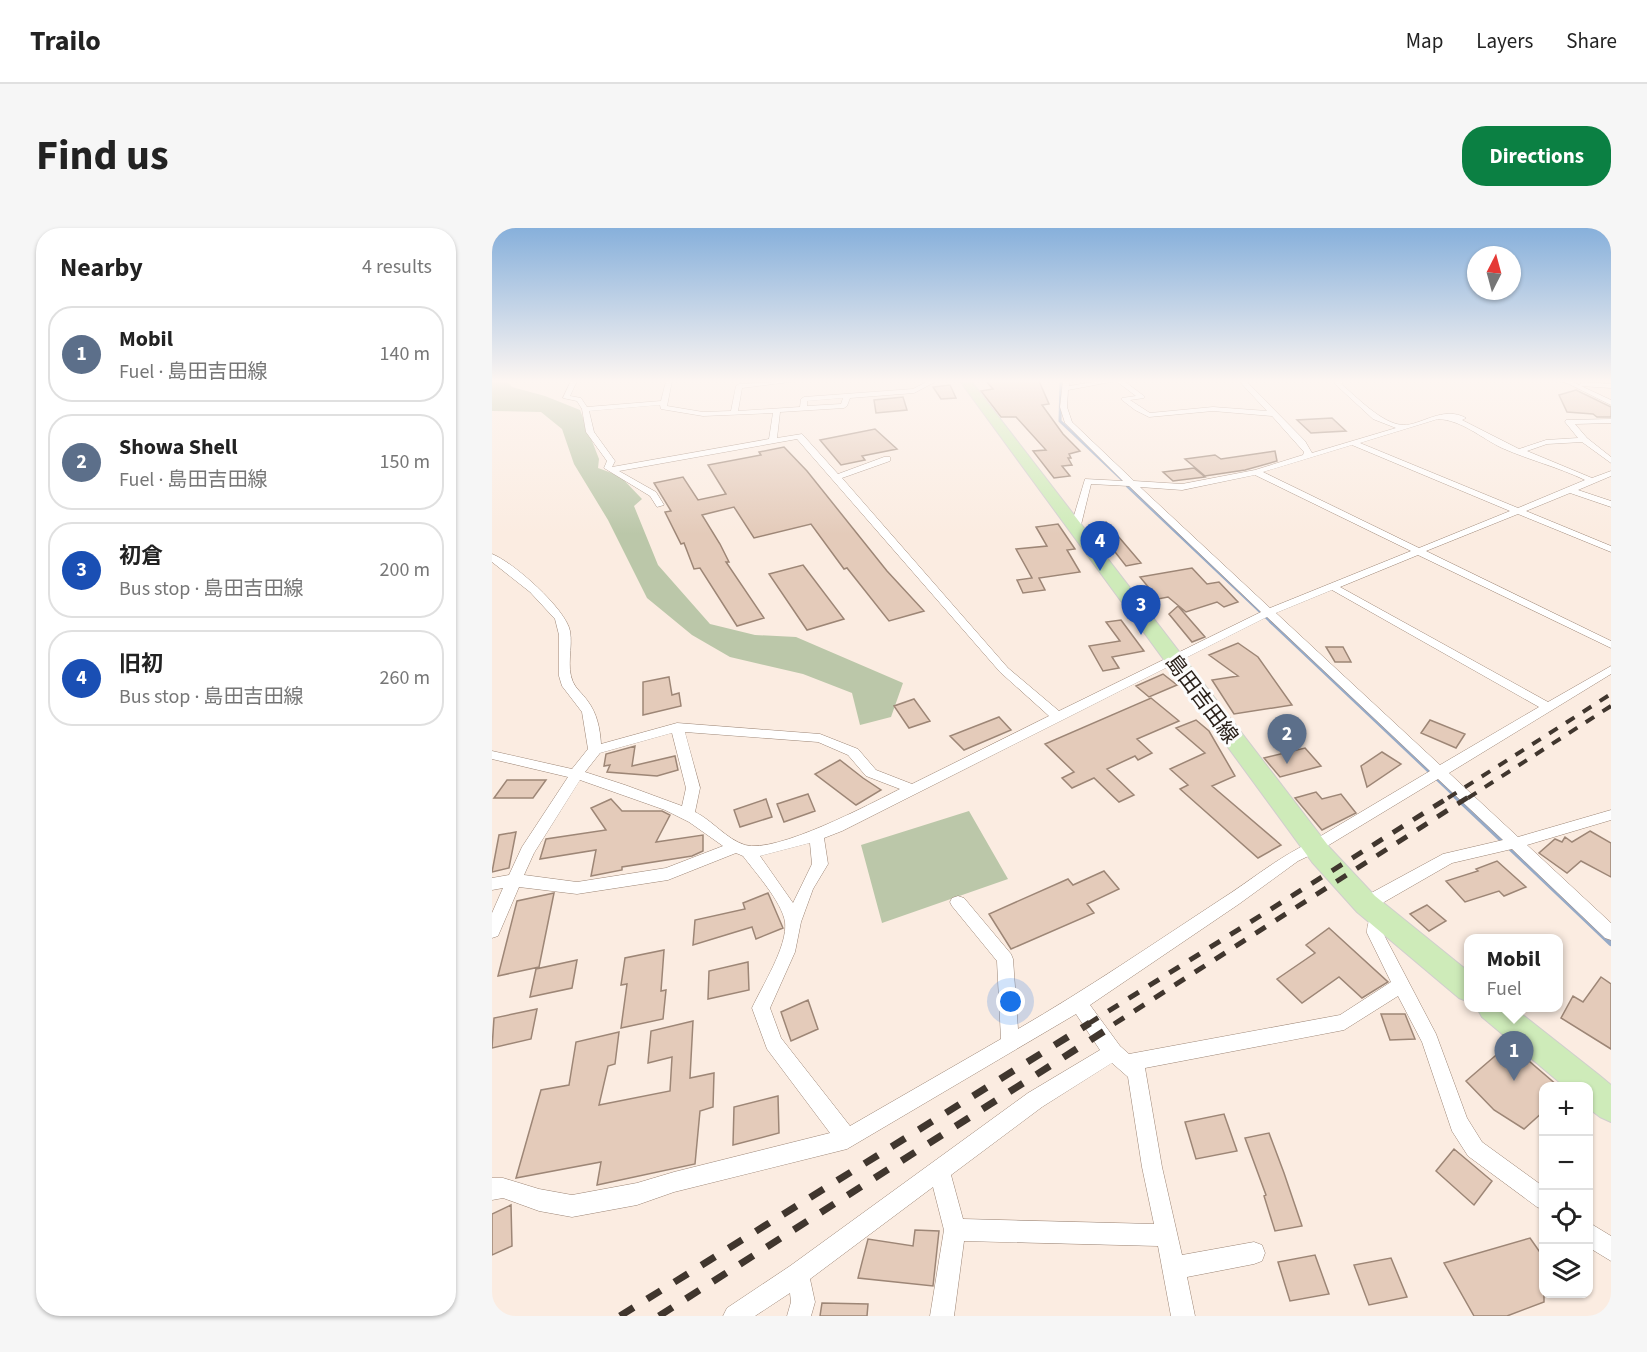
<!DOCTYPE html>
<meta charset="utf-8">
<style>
:root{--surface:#fff;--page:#f6f6f6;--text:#222;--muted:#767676;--line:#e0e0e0;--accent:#0b8043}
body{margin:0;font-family:"Source Sans 3","Noto Sans JP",sans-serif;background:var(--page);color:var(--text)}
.controls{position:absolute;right:18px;bottom:18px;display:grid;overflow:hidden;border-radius:12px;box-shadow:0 2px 4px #0004}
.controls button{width:54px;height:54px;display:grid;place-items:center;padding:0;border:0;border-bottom:2px solid var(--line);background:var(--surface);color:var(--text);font:30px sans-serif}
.compass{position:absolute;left:975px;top:18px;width:54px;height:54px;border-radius:50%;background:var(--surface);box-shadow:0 2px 4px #0004;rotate:6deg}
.you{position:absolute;left:519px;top:774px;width:21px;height:21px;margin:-15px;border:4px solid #fff;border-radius:50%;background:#1a73e8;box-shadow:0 0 0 9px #1a73e833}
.badge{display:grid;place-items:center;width:39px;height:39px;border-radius:50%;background:var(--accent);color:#fff;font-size:20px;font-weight:700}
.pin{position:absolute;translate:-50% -50px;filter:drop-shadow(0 2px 3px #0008)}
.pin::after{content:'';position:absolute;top:32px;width:21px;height:18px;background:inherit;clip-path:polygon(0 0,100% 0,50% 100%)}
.popup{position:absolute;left:972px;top:706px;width:99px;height:78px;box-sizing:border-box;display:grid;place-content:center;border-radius:12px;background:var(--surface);filter:drop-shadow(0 2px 4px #0005);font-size:20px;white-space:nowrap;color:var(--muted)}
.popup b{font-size:22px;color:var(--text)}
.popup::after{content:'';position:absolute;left:50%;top:100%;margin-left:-12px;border:12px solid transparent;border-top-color:var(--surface)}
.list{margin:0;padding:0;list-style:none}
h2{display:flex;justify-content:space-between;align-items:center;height:78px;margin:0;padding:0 24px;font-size:26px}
h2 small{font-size:20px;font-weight:400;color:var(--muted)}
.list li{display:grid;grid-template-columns:39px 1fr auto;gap:18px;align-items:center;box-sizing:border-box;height:96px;margin:0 12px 12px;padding:0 12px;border:2px solid var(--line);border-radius:24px}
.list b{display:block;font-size:22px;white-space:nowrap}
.list p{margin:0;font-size:20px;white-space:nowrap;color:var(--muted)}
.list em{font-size:20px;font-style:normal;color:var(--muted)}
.icon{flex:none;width:33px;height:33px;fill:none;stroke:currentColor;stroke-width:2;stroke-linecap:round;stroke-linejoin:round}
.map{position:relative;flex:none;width:1119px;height:1088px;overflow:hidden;border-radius:24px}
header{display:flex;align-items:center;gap:36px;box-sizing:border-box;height:84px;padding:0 30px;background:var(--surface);border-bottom:2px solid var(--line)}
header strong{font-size:28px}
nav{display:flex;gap:33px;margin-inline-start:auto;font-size:21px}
.intro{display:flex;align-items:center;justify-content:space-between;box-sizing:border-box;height:144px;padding:0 36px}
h1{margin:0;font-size:42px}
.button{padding:15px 27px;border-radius:24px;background:var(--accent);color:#fff;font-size:21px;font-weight:700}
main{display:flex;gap:36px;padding:0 36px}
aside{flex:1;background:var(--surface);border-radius:24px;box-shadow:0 2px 4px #0004}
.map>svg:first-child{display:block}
.green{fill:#bbc7a9}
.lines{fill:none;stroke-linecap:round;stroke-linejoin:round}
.stream-far3{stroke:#96aac7;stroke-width:3}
.stream-far2{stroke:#96aac7;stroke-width:4}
.stream-far1{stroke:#96aac7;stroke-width:4.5}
.stream{stroke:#96aac7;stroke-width:6}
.building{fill:#e4cbba;stroke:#9d8676;stroke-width:1.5}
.minor-casing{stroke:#9c8575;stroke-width:1}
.tertiary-casing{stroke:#9c8575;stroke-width:2}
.primary-casing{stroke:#d0cecd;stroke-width:2}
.minor{fill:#fff;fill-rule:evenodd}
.tertiary{fill:#fff;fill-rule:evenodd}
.primary{fill:#ceebb9;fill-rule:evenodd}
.rail-far2{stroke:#40362e;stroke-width:4;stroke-dasharray:10 10;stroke-linecap:butt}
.rail-far1{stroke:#40362e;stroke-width:5;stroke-dasharray:12 12;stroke-linecap:butt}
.rail{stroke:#40362e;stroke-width:7;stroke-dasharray:16 16;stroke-linecap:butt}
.labels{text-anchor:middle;stroke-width:6;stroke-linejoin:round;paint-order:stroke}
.street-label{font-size:21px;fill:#2a211a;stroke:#fcfcfc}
</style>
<header>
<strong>Trailo</strong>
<nav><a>Map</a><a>Layers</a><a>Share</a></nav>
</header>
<div class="intro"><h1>Find us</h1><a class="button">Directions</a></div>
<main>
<aside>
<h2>Nearby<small>4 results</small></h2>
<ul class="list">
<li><span class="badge" style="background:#5c6f8a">1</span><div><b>Mobil</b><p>Fuel · 島田吉田線</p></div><em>140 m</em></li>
<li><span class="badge" style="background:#5c6f8a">2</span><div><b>Showa Shell</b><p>Fuel · 島田吉田線</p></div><em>150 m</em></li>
<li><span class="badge" style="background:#1a4fb4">3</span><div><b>初倉</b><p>Bus stop · 島田吉田線</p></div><em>200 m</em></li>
<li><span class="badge" style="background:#1a4fb4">4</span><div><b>旧初</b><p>Bus stop · 島田吉田線</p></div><em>260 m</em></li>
</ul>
</aside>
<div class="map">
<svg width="1119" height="1088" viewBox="0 0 1119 1088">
<rect width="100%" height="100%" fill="#fbece1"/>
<!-- green -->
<path class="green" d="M0 153H15L20 159 53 168 88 182 107 231 106 240 128 248 150 271 142 278 166 337 218 396 263 407 304 409 411 455 399 489 368 497 360 465 311 446 238 429 200 407 155 370 116 292 82 236 70 201 49 184 0 183Z
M477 583 516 651 390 695 369 617Z"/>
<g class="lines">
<!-- stream-far3 -->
<path class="stream-far3" d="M569 153 568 193 638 259"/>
<!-- stream-far2 -->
<path class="stream-far2" d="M636 258 781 395"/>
<!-- stream-far1 -->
<path class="stream-far1" d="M779 393 966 570"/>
<!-- stream -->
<path class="stream" d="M964 568 1119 715"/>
</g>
<!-- building -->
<path class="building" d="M494 153H547L557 176 550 177 571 206 588 223 577 226 579 230H576L580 237 570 238 578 248 562 250 541 223 554 222 524 189H509L489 163 501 161Z
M458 157 464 170 449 171 441 159Z
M1084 162 1119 179V189H1105L1101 186 1075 184 1067 167Z
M411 169 415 182 384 185 382 172Z
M840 190 854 203 819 205 805 192Z
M383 201 405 221 370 228 373 232 349 237 328 212Z
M292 219 315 243 395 343 432 383 397 393 355 340 352 341 319 296 262 310 242 279 210 287 228 316 237 334H234L272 390 245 398 208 340 202 341 192 315 189 316 173 284 179 283 162 255 191 249 206 272 234 266 216 237 269 227 267 224Z
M783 223 785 233 753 242 713 248 693 231 723 227 729 231Z
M702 240 713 249 681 253 671 244Z
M614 294 649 335 634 338 605 301Z
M566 296 583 321 575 322 588 344 547 350 553 362 531 365 525 352 540 350 524 321 555 318 544 299Z
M311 337 352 391 315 402 277 346Z
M700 340 715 356 727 354 746 374 732 379 725 374 694 384 676 369 666 371 648 349Z
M686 378 713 409 700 414 677 386Z
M629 392 652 423 620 429 627 440 611 443 597 418 628 413 614 394Z
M746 415 766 429 800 477 742 486 720 452 746 448 717 427Z
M834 419H851L859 434H843Z
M671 446 685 457 657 469 644 458Z
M177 449 180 467 187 465 189 478 151 487V454Z
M659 470 687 493 645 511 660 525 646 532 643 528 615 541 642 567 627 574 602 550 580 560 570 550 582 544 553 516Z
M422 471 438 493 417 500 402 478Z
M507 489 519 502 472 522 458 508Z
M704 492 717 503 743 548 720 558 789 617 766 630 688 561 696 557 678 541 713 525 684 500Z
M938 492 973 506 964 520 929 505Z
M143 518 140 538 183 528 186 542 165 548 115 544 118 537 112 538 114 526Z
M813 520 829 538 788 549 772 530Z
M890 524 909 536 875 559 869 538Z
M348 532 371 550 389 562 364 577 323 546Z
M15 552H54L41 570H2Z
M824 564 830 571 849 566 864 585 830 602 803 570Z
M316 566 323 583 292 594 285 576Z
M119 571 130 583H170L178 587 164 614 211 607V623L200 628 130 639V642L99 648 104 622 48 631 54 611 114 602 99 580Z
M274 571 280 589 248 599 242 582Z
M1098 603 1119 615V649L1089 633 1075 645 1047 625 1063 611 1070 614 1073 609 1080 614Z
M24 604 17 640 0 644 7 607Z
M1005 633 1034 659 1012 668 1007 663 973 674 954 653 986 643 984 641Z
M612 643 627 661 595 676 602 685 519 721 497 686 576 651 581 657Z
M62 665 47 739 6 748 25 673Z
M276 665 291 700 264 711 260 699 201 717 203 692 253 681 251 675Z
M935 677 954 693 937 703 918 686Z
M837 700 896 754 870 770 847 749 810 775 785 751 823 725 814 717Z
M172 722 169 763 174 762 171 791 129 800 135 756 129 757 133 730Z
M85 732 80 760 38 769 44 741Z
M256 734 257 762 216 771 217 743Z
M1109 749 1119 756V821L1069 790 1081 768 1091 774Z
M316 772 326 801 299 813 289 784Z
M45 781 39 811 0 820 2 790Z
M889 786H913L923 811 898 812Z
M201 793 198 850 222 845 221 879 208 883 203 936 105 957 109 934 24 950 49 862 77 857 84 814 127 804 123 836 116 838 107 877 178 863 180 829 156 835 159 803Z
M1017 816 1066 858H1052V883L1032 901 1002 882 974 853Z
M286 868 287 905 241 917 242 879Z
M732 886 745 923 704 931 693 894Z
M777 905 792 945 810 998 783 1003 772 968 774 967 753 910Z
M962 921 1000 953 982 977 944 943Z
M19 977 20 1018 0 1027V986Z
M423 1002 447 1003 441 1058 366 1050 376 1011 421 1018Z
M1038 1010 1052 1030V1074L1015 1088H982L952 1035Z
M823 1027 837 1066 798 1073 786 1034Z
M899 1030 915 1069 877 1077 862 1037Z
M330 1075 376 1076 375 1088H328Z"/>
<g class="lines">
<defs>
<path id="minor" d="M79 153H85L78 168 89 170 95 179 169 173 174 153H180L175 178 211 184 239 183 244 158 247 156 305 153 250 160 246 183 308 179 309 171 312 169 421 161 436 153H445L422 165 358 170 355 178 352 180 288 184 285 210 310 206 346 246 392 229H398V233L350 250 516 440 567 483 769 384 637 258 599 256 588 301 580 303 578 301 593 251 631 253 573 195 568 179 571 153H577V158L607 153H624L576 162 575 179 580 194 642 253 690 256 763 242 811 227 812 224 780 188 721 183 657 189 643 182 630 172V170L644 168 624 153H632L652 168V170L638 172 658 185 721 179 775 183 747 153H754L813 213 820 225 904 200 881 191 843 156V153H853L849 156C865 169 890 196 911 197 928 198 951 177 974 190L970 192 1027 221 1054 212 1086 210 1073 194 1074 192 1119 191V195L1083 196 1095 210 1119 229V235L1090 214 1055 216 1035 223 1100 250 1119 243V248L1086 262 1119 273V279L1078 265 1034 283 1119 318V324L1026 286 934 323 1119 413V420L926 327 848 359 1056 474 1119 438V446L957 545 1026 609 1119 582V592L1035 617 1119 695V712L1113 710 1020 621 960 635 880 681 874 682 868 681 866 676 868 671 951 626 1011 612 946 551 827 623 806 633 747 676 598 777 628 818 637 826 848 787 899 754 875 705C875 693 881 679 895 683L897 688 891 697V705L944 806 975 890 990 914 1052 959V982L1045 979 976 928 960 903 930 814 906 768 852 802 653 840 670 939 690 1027 762 1014 770 1017 773 1025 770 1033 762 1036 695 1049 703 1088H679L666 1018 472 1013 462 1088H438L452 1002 441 959 318 1051 323 1074 319 1088H295L299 1074 298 1065 263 1088H231L235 1080 298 1038 536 865 608 822 584 786 355 921 182 964 145 977 80 989 47 983 11 970 0 972V950H11L47 961 80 967 145 955 182 944 338 905 275 821 260 780C270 758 296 718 293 694 290 674 263 644 251 628L244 625 176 652 85 666 27 659 6 708 0 710V685L11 660 0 662V650L17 647 30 619 76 549 0 531V523L80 541 96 521 90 484 70 458 67 448V407L63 391 38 364 0 334V326C21 334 74 381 78 403 81 420 74 438 81 454 84 461 91 466 95 472 105 485 108 500 109 516L185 495 328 506 366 521 384 542 420 556 557 488 508 444 305 211 127 243 164 264 172 277 165 279 158 268 112 240 115 233 94 204 90 181 85 173 71 170ZM351 170 349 176 315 178V173ZM168 177 169 181 211 188 281 185 277 211 120 239 123 233 102 204 97 183ZM946 191C970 192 989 210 1010 220 1037 232 1066 239 1093 252L1026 280 868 215ZM860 217 1018 283 927 320 771 244ZM763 247 919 323 778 380 648 259 690 262ZM840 362 1047 479 948 537 784 385ZM775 389 938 543 817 615C785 630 758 653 728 672 661 716 595 761 526 801L521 731 519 726 472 670 466 668 460 670 458 674 460 678 505 733 509 811 358 898 289 810 278 780 303 724 309 694 321 661 336 636 332 610 350 603ZM193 504 326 514 356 527 374 548 408 561C378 576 284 626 253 617 234 611 220 592 203 584L208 560ZM180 505 194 560 190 578 133 557 93 544 108 525ZM88 552 173 582 197 594 231 618 174 640 85 654 32 647 42 625ZM318 615 320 636 301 675 268 628ZM620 835 636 849 650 939 662 996 471 991 459 947 550 879Z
M1080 153 1087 157 1090 154 1119 156V160L1089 158 1119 172V177L1073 154Z
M1096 994 1119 1008V1033L1096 1019Z"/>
<path id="tertiary" d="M1067 153H1081L1077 155Z"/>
<path id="primary" d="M468 153H479L838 620 883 668 977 744V774L967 770 865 684 820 634Z
M985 780H1022L1107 847 1119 857V894L1108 889 1096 880V858H1072L990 789Z"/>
</defs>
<!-- minor casing -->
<use href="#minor" class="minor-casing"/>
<!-- tertiary casing -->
<use href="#tertiary" class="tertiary-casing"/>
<!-- primary casing -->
<use href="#primary" class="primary-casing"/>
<!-- minor -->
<use href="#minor" class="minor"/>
<!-- tertiary -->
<use href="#tertiary" class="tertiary"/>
<!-- primary -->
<use href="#primary" class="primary"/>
<!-- rail-far2 -->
<path class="rail-far2" d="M956 570 1119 466
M976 570 1119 478"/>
<!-- rail-far1 -->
<path class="rail-far1" d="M596 796 959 568
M622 796 978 568"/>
<!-- rail -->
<path class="rail" d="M128 1088 598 795
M167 1088 625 795"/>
</g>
<!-- sky -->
<linearGradient id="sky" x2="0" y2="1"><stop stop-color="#87b0db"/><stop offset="0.5" stop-color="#fdf6f2"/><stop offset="1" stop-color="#fdf6f2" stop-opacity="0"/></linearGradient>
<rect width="1119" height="306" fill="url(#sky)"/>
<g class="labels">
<!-- street labels -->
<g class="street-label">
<text transform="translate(710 471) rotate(53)" y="7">島田吉田線</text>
</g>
</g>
</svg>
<div class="controls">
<button>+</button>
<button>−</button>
<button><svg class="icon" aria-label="locate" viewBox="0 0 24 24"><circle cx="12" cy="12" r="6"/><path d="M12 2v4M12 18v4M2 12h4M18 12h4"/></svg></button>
<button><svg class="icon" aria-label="layers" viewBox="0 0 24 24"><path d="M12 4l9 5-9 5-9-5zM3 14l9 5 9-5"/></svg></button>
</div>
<svg class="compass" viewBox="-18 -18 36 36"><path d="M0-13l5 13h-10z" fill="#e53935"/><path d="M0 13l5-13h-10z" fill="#767676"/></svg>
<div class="you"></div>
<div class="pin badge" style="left:1022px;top:853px;background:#5c6f8a">1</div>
<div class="popup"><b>Mobil</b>Fuel</div>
<div class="pin badge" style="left:795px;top:536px;background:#5c6f8a">2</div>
<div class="pin badge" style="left:649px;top:407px;background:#1a4fb4">3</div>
<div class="pin badge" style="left:608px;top:343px;background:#1a4fb4">4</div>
</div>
</main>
